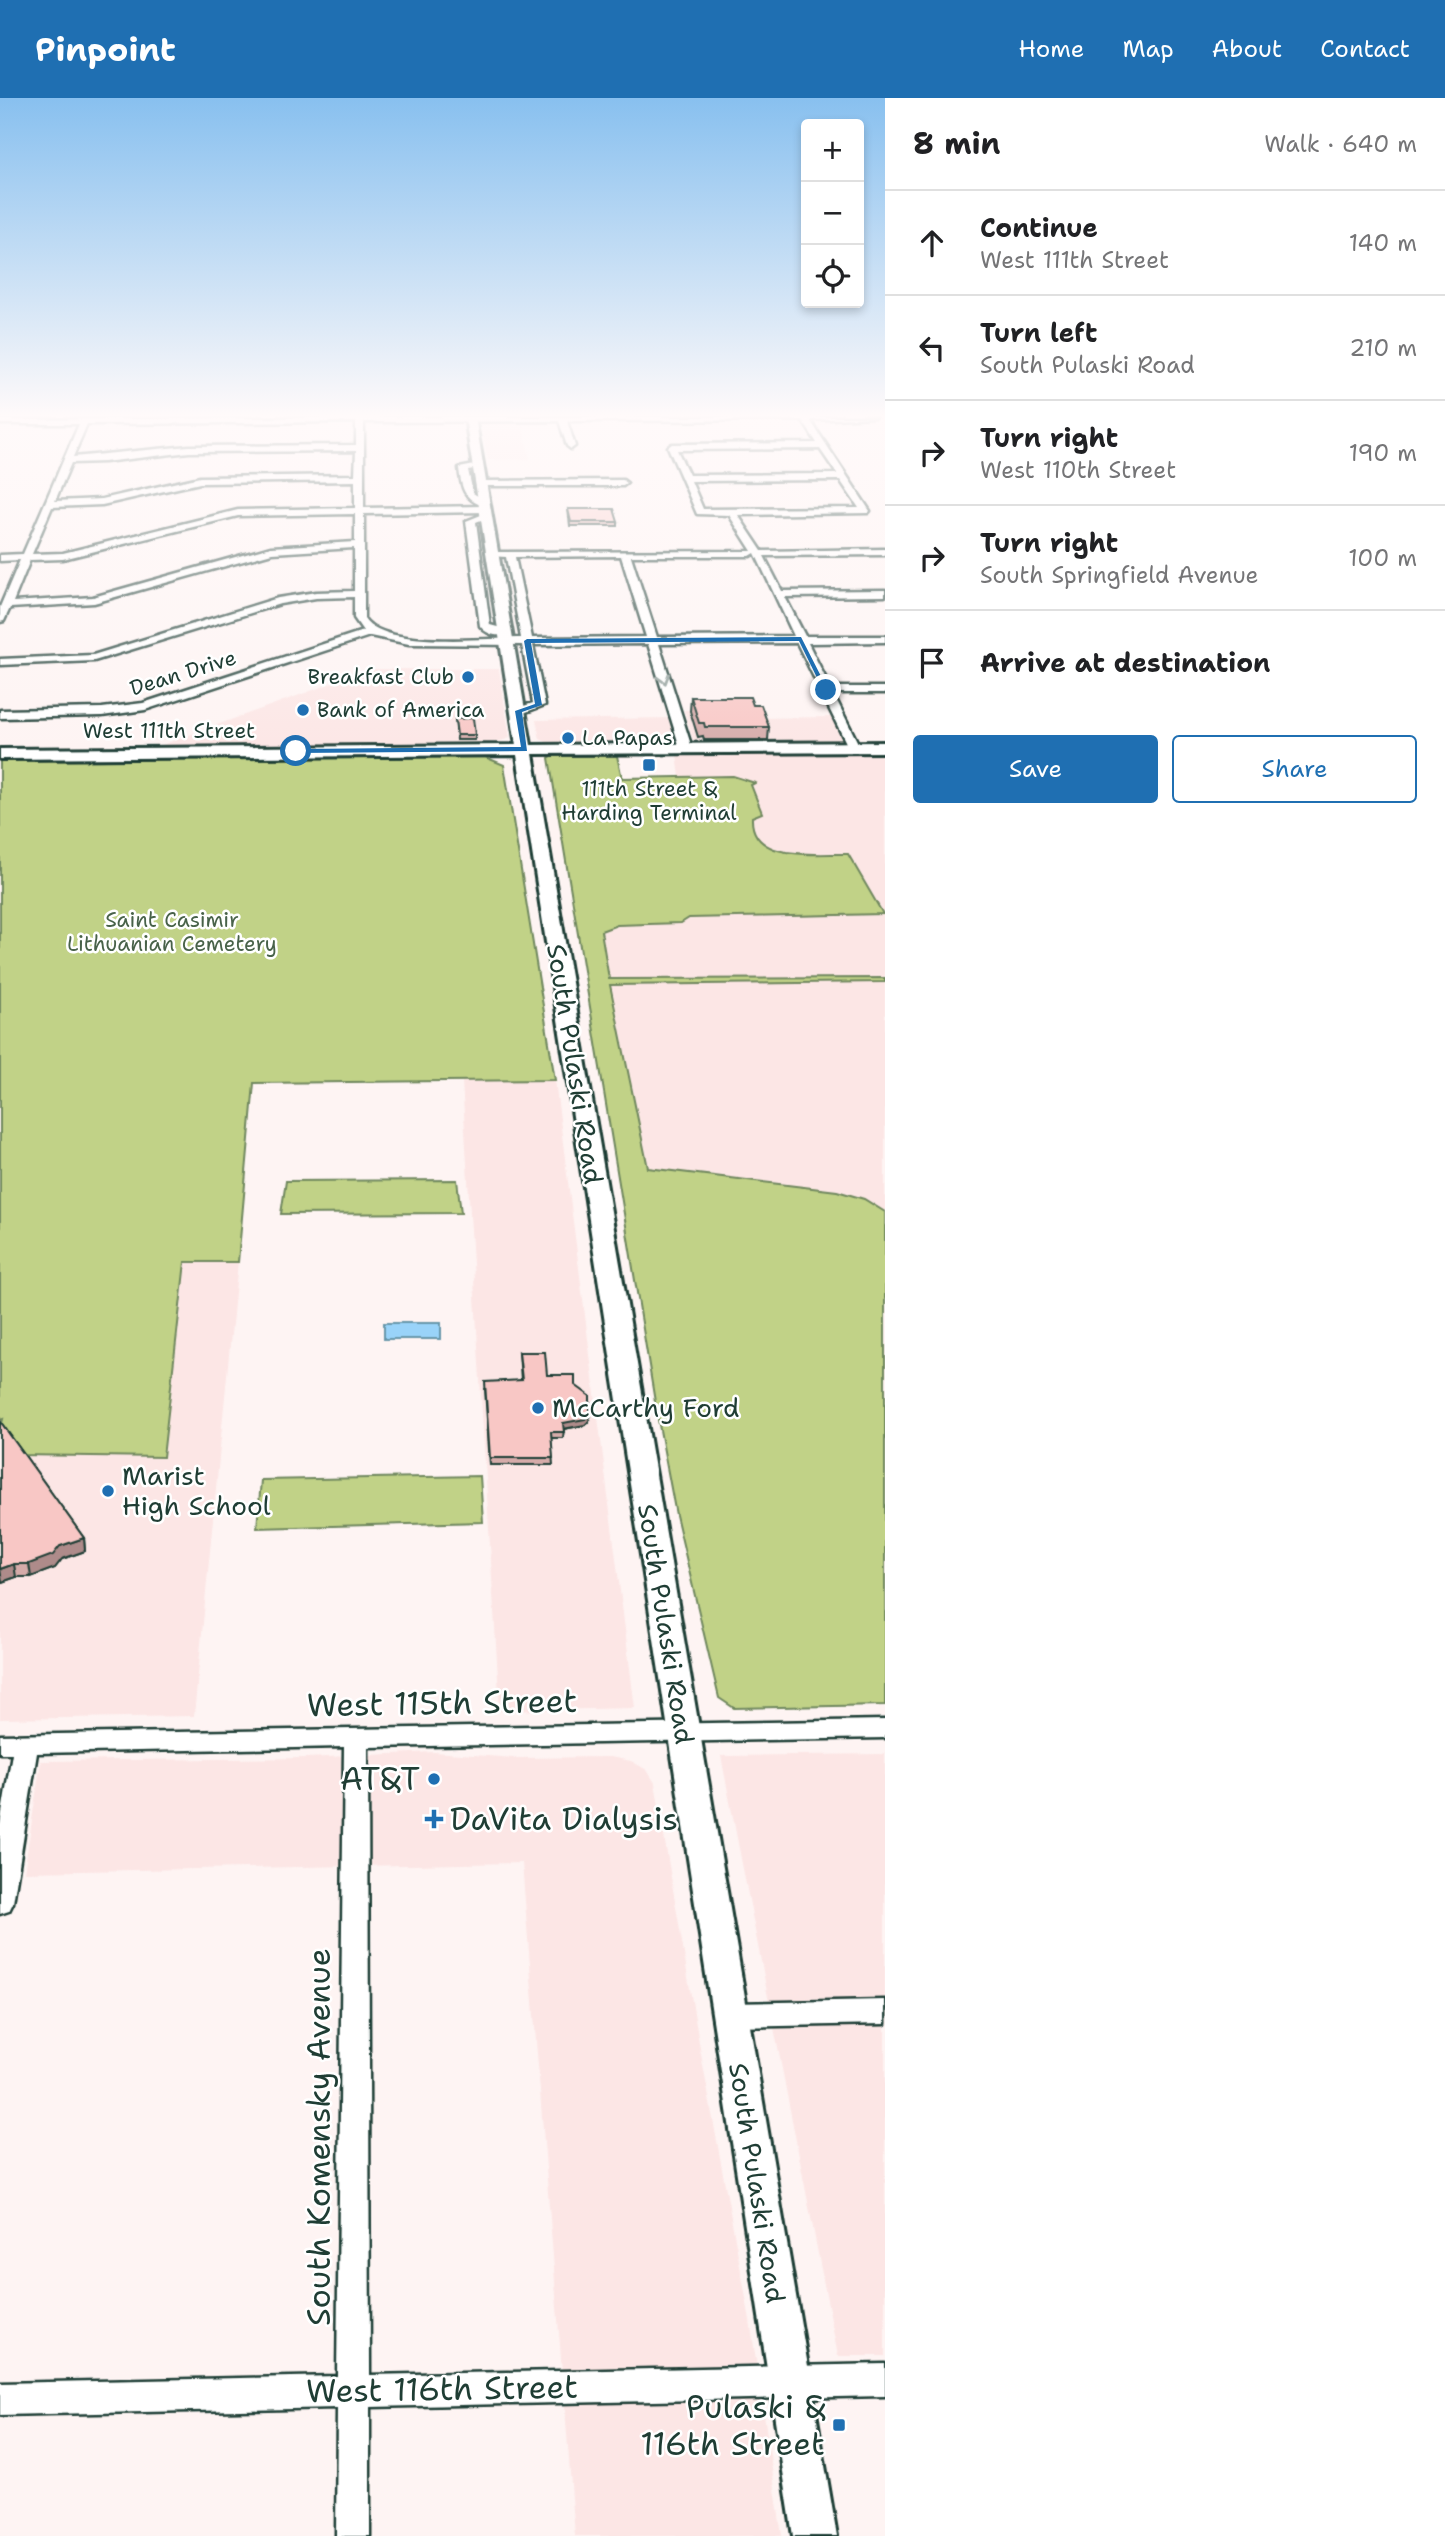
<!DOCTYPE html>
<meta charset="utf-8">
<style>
:root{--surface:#fff;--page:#f2f2f2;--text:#202124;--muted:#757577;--line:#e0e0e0;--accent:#1f6fb2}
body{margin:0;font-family:"Shantell Sans",sans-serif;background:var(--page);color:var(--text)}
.controls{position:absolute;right:21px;top:21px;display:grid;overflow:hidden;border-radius:7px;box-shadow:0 4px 10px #0003}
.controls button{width:63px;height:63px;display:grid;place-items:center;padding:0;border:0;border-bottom:2px solid var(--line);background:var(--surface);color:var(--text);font:35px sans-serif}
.stop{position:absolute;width:21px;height:21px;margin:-16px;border:5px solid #1f6fb2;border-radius:50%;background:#fff}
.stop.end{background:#1f6fb2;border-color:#fff;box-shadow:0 2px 7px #0008}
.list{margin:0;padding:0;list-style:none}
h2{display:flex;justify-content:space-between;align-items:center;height:91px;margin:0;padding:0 28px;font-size:30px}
h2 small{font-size:23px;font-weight:400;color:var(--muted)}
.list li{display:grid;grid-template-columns:46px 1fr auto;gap:21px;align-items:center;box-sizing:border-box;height:105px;padding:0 28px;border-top:2px solid var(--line)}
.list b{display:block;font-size:26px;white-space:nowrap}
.list p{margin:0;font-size:23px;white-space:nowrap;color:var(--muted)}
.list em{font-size:23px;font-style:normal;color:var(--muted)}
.actions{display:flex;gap:14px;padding:21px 28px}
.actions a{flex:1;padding:16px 0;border:2px solid var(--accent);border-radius:7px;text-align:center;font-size:24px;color:var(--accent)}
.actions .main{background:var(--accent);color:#fff}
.icon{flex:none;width:38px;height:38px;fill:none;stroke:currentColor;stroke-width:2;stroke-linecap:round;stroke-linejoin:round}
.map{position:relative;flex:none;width:885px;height:2438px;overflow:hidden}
header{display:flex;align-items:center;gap:42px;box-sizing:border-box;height:98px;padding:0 35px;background:var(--accent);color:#fff}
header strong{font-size:33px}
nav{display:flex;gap:38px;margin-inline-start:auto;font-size:24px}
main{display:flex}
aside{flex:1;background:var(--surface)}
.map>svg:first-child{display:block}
.built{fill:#fce6e5}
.green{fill:#c1d287;stroke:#70885e;stroke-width:2}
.water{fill:#99d3f9;stroke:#6897aa;stroke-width:2}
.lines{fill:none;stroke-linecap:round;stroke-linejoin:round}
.minor-casing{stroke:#1f3d34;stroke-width:5}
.major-casing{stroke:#1f3d34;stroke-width:6}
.minor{fill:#fff;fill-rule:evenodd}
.major{fill:#fff;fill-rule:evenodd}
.wall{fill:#d5aba9;stroke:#1f3d34;stroke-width:2}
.shaded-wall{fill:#ae8b8a;stroke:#1f3d34;stroke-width:2}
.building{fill:#f8c7c5;stroke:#1f3d34;stroke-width:2}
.oneway{stroke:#8f9e9a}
.route{fill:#1f6fb2}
.poi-dot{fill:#1f6fb2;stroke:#fff;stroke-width:2.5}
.labels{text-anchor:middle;stroke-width:5;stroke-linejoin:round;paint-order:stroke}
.far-street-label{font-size:21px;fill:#1f3d34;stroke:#fff}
.far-poi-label{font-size:21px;fill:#1f3d34;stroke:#fff;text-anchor:start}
.far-park-label{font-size:21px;fill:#486249;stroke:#fff}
.street-label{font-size:26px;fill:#1f3d34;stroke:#fff}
.poi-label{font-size:26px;fill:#1f3d34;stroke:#fff;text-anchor:start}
.near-street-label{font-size:32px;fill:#1f3d34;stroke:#fff}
.near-poi-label{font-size:32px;fill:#1f3d34;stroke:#fff;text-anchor:end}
</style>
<header>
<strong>Pinpoint</strong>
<nav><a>Home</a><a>Map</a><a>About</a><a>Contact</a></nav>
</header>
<main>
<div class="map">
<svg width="885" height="2438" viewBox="0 0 885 2438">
<rect width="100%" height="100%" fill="#fef4f3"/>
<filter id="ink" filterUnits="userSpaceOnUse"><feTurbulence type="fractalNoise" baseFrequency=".0143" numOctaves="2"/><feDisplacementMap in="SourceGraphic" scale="14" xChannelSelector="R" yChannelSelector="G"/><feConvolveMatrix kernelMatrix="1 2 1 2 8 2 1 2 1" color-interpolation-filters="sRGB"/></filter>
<g filter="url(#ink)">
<!-- built -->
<path class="built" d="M480 323H522L530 361 488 362Z
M371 571H499L510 640 491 646 159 648Z
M684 612H751L754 620 831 619 845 645H694Z
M670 620 677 646H551L540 641 536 622Z
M885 655V1313L657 1316 549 660 617 658 622 680 680 679 677 657Z
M555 982 635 1610 500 1613 462 983Z
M238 1164 194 1618 0 1621V1167Z
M434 1654 514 1660 610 1659 631 1663 647 1672 655 1685 702 1962 750 2222 782 2438H575L522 1765 24 1774 41 1663 306 1660Z
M885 1656V2258H838L721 1658Z"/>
<!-- green -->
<path class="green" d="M552 658H617L622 680 733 678 755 685 751 687 762 715 752 719C750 765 818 755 848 756L883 816 689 820 681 825 617 827 601 833 609 881 885 880V884L610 887 648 1070 837 1093 864 1101 885 1114V1607L734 1610 719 1600 676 1417 657 1316 549 660Z
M485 659 504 667 555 982 254 985 238 1164H185L163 1359 18 1357 0 1333 3 1321 0 1322V663Z
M457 1082 461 1115 281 1116 286 1083Z
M480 1378 483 1424 257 1430 261 1382Z"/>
<!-- water -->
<path class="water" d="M384 1225H441V1241H384Z"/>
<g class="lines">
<defs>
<path id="minor" d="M378 319H875L810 322 870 413 868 415 738 417 762 453 885 451V457L764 458 782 493 885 492V498L785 499 805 538H885V544L808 545 830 589H885V595H833L860 649 854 653 848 649 797 545 659 546 692 650 686 654 680 650 648 546 533 547 545 607 518 617 514 615V611L533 605 522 547 409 546 370 538 145 612 102 618 0 620V612L102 610 143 605 363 533 354 520V499L316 500 280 506 94 563 0 567V561L93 557 278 500 316 494 354 493V450L272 455 94 505 10 510 4 523 0 524V509L20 462 0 463V457L23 456 79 326H0V322ZM802 322 817 345 672 346 668 349 697 416 729 417 752 453 489 454V458L506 459 521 540C485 540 384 551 364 520V416L485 414 490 411 485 408 364 410V324L559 323 567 348 571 351 575 348 567 323ZM356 324V347L189 348 73 359 87 326ZM820 351 837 376 689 377 677 352ZM356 353 355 377 200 379 102 401 55 403 71 365 104 364 189 354ZM840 382 859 410 703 411 691 383ZM355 383V410L238 412 63 455 32 456 52 409 102 407 200 385ZM355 416V444L271 449 93 499 13 504 30 462 63 461 238 418ZM755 455 794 538 657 539 631 458H750ZM621 458 646 539 532 540 515 459Z
M480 366V370L468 372 473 395 489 405 484 408C464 402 461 389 459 370Z
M481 383 623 382 627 385 623 388H478L477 386Z
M486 415 491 418 476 424 490 527 509 532V536C497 539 487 537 480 528L466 423Z
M885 1622V1640L368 1649 370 2277 885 2266V2298L370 2309V2438H336L337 2310 0 2317V2285L337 2278 344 1649 37 1655 13 1805 9 1813 0 1816V1727L12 1655H0V1637Z
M885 1902V1926L730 1929 720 1925 716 1917 720 1909 730 1905Z"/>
<path id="major" d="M465 319H475L531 647 885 644V654L533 656 837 2438H793L517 657 0 661V651L516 647Z"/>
</defs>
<!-- minor casing -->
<use href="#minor" class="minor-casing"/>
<!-- major casing -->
<use href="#major" class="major-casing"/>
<!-- minor -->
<use href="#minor" class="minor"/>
<!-- major -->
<use href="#major" class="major"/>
</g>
<!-- wall -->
<path class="wall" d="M568 411 618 424V428H570Z
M691 599 753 607 769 629 768 642H704L703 638 698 639 690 613Z
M455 621 475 637V642H457Z
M519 1254 547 1277 575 1287 589 1323 585 1327 564 1331 563 1340H551L553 1367H490L485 1291 521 1282Z
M0 1323 84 1440 85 1453 62 1461 55 1470 31 1479H16L2 1484 0 1482Z"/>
<!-- shaded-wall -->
<path class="shaded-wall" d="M590 1316 589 1323 585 1327 563 1331V1325Z
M84 1440 85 1453 62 1461 55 1470 31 1479 29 1466 60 1448Z
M14 1466 16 1479 2 1484 0 1471Z"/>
<!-- building -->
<path class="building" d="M568 411H614L618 424H571Z
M691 599H750L753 607H761L769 629H705L704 625H699Z
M473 620 475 637H457L455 621Z
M519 1254H545L547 1277H575V1287L590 1298V1316L585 1321 563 1325 564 1334H551L553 1360H490L485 1284 522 1282Z
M0 1323 84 1440 60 1448 53 1457 29 1466H14L0 1471Z"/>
<!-- one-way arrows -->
<defs><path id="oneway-chevron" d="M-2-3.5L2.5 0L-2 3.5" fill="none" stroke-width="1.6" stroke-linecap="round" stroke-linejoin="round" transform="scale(1.75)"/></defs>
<use class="oneway" href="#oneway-chevron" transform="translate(664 581) rotate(73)"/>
</g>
<!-- sky -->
<linearGradient id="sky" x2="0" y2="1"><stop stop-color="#88c0ef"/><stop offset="0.48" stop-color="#fffafa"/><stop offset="1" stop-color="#fffafa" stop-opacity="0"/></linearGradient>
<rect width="885" height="661" fill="url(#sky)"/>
<!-- route -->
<path class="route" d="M801 539 829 594 823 592 799 543 531 545 542 607 522 614 527 653 296 655 292 653 296 651 521 649 515 613 535 606 524 543 527 541Z"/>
<!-- markers -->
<g class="poi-dot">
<circle cx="468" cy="579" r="7"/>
<circle cx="303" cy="612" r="7"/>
<circle cx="568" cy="640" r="7"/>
<rect x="642" y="660" width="14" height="14" rx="3.5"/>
<circle cx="538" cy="1310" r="7"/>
<circle cx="108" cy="1393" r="7"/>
<circle cx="434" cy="1681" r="7"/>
<path d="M430.5 1710.5h7v7h7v7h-7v7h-7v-7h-7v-7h7z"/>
<rect x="832" y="2320" width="14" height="14" rx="3.5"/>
</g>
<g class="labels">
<!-- far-street labels -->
<g class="far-street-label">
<text transform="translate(183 575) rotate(-17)" y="7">Dean Drive</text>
<text x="169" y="640">West 111th Street</text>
</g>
<!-- far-poi labels -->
<g class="far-poi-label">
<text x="454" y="586" text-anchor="end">Breakfast Club</text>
<text x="317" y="619">Bank of America</text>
<text x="582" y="647">La Papas</text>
<text x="649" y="698" text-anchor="middle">111th Street &amp;<tspan x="649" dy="24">Harding Terminal</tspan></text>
</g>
<!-- far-park labels -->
<g class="far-park-label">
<text x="172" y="829">Saint Casimir<tspan x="172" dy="24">Lithuanian Cemetery</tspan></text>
</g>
<!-- street labels -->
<g class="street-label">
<text transform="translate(575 966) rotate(81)" y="9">South Pulaski Road</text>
<text transform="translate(666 1526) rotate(81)" y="9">South Pulaski Road</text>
<text transform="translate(757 2085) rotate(81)" y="9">South Pulaski Road</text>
</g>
<!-- poi labels -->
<g class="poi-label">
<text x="552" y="1319">McCarthy Ford</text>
<text x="122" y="1387">Marist<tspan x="122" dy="30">High School</tspan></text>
</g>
<!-- near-street labels -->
<g class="near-street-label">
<text transform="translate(442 1605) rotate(-1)" y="11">West 115th Street</text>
<text transform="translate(319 2039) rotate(-90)" y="11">South Komensky Avenue</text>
<text transform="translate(442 2291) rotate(-1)" y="11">West 116th Street</text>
</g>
<!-- near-poi labels -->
<g class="near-poi-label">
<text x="420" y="1692">AT&amp;T</text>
<text x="450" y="1732" text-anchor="start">DaVita Dialysis</text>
<text x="825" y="2320">Pulaski &amp;<tspan x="825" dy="37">116th Street</tspan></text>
</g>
</g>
</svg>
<div class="controls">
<button>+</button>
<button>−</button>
<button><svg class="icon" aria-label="locate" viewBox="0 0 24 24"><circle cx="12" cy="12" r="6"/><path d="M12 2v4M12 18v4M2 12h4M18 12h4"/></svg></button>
</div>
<div class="stop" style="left:296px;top:653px"></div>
<div class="stop end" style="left:826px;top:592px"></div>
</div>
<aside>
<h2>8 min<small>Walk · 640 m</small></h2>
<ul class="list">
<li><svg class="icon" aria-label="ahead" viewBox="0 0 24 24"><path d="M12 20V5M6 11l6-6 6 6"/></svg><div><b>Continue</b><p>West 111th Street</p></div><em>140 m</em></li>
<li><svg class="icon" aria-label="left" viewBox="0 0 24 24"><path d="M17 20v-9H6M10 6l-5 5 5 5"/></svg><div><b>Turn left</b><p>South Pulaski Road</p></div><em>210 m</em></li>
<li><svg class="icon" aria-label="right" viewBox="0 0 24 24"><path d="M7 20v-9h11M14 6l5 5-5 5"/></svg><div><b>Turn right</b><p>West 110th Street</p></div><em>190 m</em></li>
<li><svg class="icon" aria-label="right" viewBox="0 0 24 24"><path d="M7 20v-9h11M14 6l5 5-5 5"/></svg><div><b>Turn right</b><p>South Springfield Avenue</p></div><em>100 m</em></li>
<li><svg class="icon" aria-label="arrive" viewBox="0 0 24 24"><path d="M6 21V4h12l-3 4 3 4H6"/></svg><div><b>Arrive at destination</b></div></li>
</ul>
<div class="actions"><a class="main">Save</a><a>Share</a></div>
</aside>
</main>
